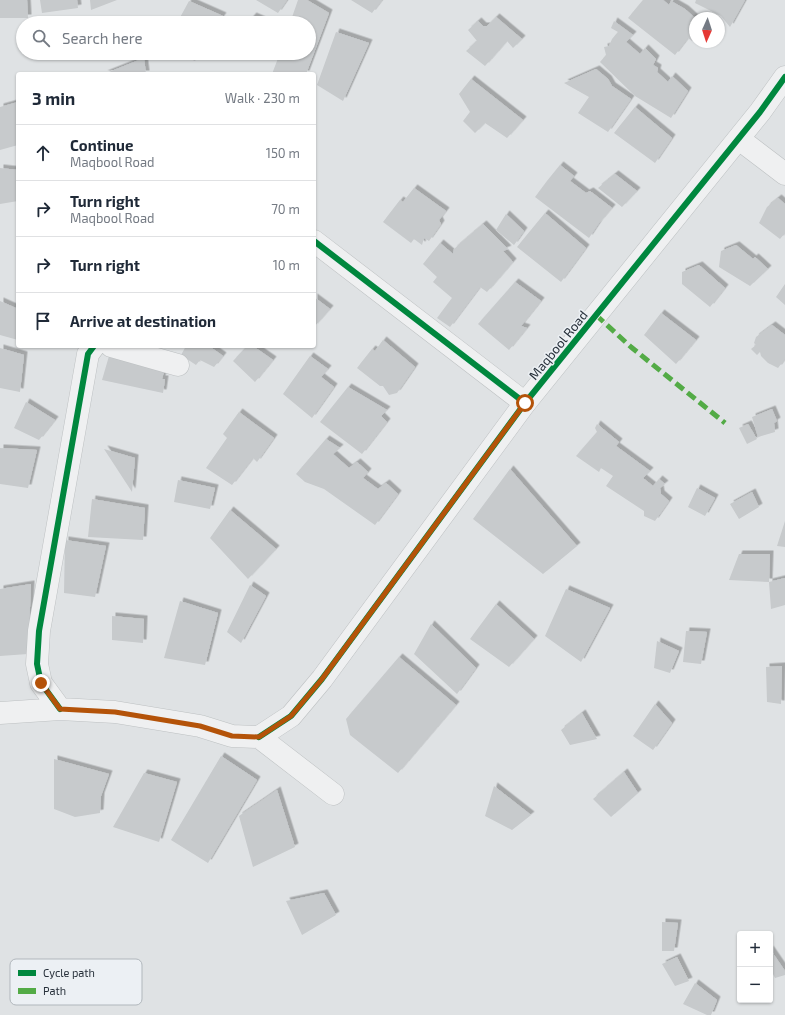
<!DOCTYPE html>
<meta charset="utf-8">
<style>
:root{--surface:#fff;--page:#f2f2f3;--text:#1f2937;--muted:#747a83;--line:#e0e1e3}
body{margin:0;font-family:"Exo 2",sans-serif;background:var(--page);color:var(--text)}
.controls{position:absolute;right:12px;bottom:12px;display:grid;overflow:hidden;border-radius:4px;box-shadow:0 1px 3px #0004}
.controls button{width:36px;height:36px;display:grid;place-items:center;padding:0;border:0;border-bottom:1px solid var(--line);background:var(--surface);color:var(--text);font:20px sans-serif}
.compass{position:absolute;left:689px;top:12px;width:36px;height:36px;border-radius:50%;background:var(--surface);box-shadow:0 1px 3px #0004;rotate:183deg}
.stop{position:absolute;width:12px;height:12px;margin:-9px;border:3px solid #b45309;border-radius:50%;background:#fff}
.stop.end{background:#b45309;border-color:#fff;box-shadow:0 1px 4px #0008}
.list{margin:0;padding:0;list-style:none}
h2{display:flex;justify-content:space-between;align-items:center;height:52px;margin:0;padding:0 16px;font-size:17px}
h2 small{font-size:13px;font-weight:400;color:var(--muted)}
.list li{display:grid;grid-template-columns:26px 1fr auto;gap:12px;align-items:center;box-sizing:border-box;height:56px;padding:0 16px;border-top:1px solid var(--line)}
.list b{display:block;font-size:15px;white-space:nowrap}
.list p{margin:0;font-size:13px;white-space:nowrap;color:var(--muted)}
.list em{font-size:13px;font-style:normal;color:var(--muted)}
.icon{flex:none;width:22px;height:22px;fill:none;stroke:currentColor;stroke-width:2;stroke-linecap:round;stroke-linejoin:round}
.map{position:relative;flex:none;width:785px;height:1015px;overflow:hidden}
.search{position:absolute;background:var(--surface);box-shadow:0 1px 3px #0004;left:16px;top:16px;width:300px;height:44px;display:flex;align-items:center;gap:10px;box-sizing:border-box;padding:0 14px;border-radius:22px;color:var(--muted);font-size:15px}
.panel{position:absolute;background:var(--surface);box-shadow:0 1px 3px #0004;left:16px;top:72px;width:300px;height:276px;border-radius:4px}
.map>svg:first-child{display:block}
.building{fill:#c7cacc;filter:url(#shadow)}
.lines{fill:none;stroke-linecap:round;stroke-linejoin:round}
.minor-casing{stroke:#bdc0c2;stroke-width:23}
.tertiary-casing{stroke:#bdc0c2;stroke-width:23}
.minor{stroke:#eff0f1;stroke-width:22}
.tertiary{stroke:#eff0f1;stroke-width:22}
.quiet{stroke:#53ab46;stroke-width:5;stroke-dasharray:10 5;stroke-linecap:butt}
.cycleway-casing{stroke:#ecf0f4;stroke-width:8}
.cycleway{stroke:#00873e;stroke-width:6}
.route{stroke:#b45309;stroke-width:5}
.labels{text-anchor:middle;stroke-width:3;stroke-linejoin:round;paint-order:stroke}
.street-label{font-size:13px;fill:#28313b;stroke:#ecf0f4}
.key{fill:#ecf0f4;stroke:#b1b7bc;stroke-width:1}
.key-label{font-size:11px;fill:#28313b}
</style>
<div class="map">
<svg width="785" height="1015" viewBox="0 0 785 1015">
<defs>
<filter id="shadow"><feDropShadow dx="3.5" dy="-3.5" stdDeviation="0" flood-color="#0004"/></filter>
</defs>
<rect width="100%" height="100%" fill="#dfe2e4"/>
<!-- building -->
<path class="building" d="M0 0H27L28 18H0Z
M40 0H77L78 8 42 13Z
M90 0H117L91 10Z
M256 0H287L278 13Z
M298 0H307L329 13 306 74H272L280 53H309V23H290Z
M351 0H382L372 13Z
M643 0H663L669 5 671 1 685 9 695 18V38L692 41 688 38 675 55 628 18Z
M696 0H745L730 27 721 16 695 3Z
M189 1 223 16 218 23H177Z
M253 16 269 23H247Z
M496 17 522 39 513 48 507 41 485 66 466 51 477 41 468 30 478 21 483 26H487Z
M614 21 633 35 626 42 640 54 645 48 656 59 653 65 658 68 657 72 668 82 672 76 688 91 671 118 635 96 600 62 606 55 604 47 609 46 612 39 618 32 611 28Z
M336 32 369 43 343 101 317 85Z
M175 53H200L195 61Z
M144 58 146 74H104Z
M596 69 608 79 612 86 631 99 608 132 578 113 589 97 564 83Z
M471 79 523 120 507 138 485 123 475 133 463 121 470 112 459 94Z
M18 102V145L0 150V107Z
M635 107 672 138 655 163 614 133Z
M560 165 574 176 570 181 586 193 590 191 612 208 599 223 589 238 535 197 547 181Z
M0 168 18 170V201L0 204Z
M615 174 637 191 622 207 598 188Z
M414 188 446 211 439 220 441 224 429 241 424 238 422 245 414 239 411 243 383 222 400 200 403 202Z
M778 198 785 204V233L780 239 759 223 767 207Z
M545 213 586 248 561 282 517 247Z
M506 214 524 231 514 245 496 230Z
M483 224 508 249 503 251 513 262 487 292 480 287 450 327 437 318 452 298 433 282 437 277 423 264 440 243 453 254 454 249Z
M736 245 753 259 755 257 768 269 750 286 719 267 721 251Z
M699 265 725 288 710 307 682 284V272Z
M515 282 541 301 521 326 527 328 509 350 478 324Z
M785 284V305L776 297Z
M314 297 330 309 314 327Z
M0 301 18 309V340L0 335Z
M661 313 696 340 676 364 644 335Z
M772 325 785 335V359L778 368 768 363 761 356 760 352 757 355 751 349 756 345 754 343 756 337Z
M383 340 415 367 397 393 389 395 383 386H380L357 368 372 349 375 351Z
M186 346H209L223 356 214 367 200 360 196 365 181 355Z
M247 346H253L273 360 255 382 233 361Z
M0 348 24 355 20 392 0 388Z
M109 356 165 368 162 379H165L163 393 102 380Z
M310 356 328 369 321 377 334 387 312 418 283 394Z
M348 387 387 410 381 416 387 422 362 454 320 422Z
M26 402 55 420 39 440 14 428Z
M772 409 777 421 774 423 775 432 758 437 752 417Z
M239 412 274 438 257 462 253 458 232 485 206 468 227 438 223 434Z
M597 424 619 442 616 446 650 471 643 478 653 486 659 479 665 484 660 488 661 494 669 501 655 521 644 516V511L606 486 613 476 601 468 599 472 576 456 597 432 595 428Z
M748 424 757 439 747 444 739 428Z
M326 439 340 448 333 454 349 468 357 462 368 472 363 478 378 489 386 483 398 494 375 525 324 489 305 482 296 474Z
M0 448 37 450 28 488 0 484Z
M104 449 135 458 132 492Z
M510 469 577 546 543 574 473 519Z
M178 480 215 488 210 509 174 502Z
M697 488 715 498 705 516 688 507Z
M752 492 759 507 739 519 730 504Z
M92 499 145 508 143 540 88 537Z
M230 510 276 549 248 579 210 538Z
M785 521V547L777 546Z
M65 540 106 546 95 597 64 593Z
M739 554H770L769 582 729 580Z
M785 578V605L771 609 769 582Z
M31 584 28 654 0 656V589Z
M250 585 266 596 241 643 227 632Z
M566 589 610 608 581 662 545 636Z
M180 601 218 613 205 665 164 658Z
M496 604 534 639 509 667 470 639Z
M112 616 144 619 143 643 112 640Z
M431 624 476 668 457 694 414 654Z
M686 631 707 632 701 664 683 662Z
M657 641 679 651 670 673 654 668Z
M399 657 456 705 398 773 350 735 346 719Z
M782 666 781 704 767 702 766 667Z
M655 704 672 723 653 750 633 736Z
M582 713 597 739 570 745 561 730Z
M221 756 257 780 208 863 171 840Z
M54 759 109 774 101 796 100 813 75 817 54 809Z
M624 772 638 793 611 817 593 799Z
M144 773 177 782 159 842 113 827Z
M494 786 531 815 512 830 485 816Z
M277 790 295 847 253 867 239 816Z
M324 893 336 915 302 935 286 901Z
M662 922 678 923 674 951H662Z
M770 949 785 971V975L775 978 773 974 770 976Z
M677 957 689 981 675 986 662 964Z
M695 983 717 1000 711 1015H707L683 1004Z"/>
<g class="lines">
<defs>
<path id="minor" d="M739 139 785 174
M314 241 525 403
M111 346 178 365
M60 709 41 683 37 664 39 631 88 354 94 346
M0 713 60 709 115 712 200 726 232 736 259 737 333 794"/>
<path id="tertiary" d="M259 737 291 716 322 679 525 403 760 112 785 77"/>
</defs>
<!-- minor casing -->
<use href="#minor" class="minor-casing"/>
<!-- tertiary casing -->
<use href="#tertiary" class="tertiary-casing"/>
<!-- minor -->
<use href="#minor" class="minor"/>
<!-- tertiary -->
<use href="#tertiary" class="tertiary"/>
<!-- quiet -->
<path class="quiet" d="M596 315 631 347 725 423"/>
<defs>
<path id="cycleway" d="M314 241 525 403
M60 709 41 683 37 664 39 631 88 354 94 346
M259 737 291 716 322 679 525 403 760 112 785 77"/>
</defs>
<!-- cycleway casing -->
<use href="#cycleway" class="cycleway-casing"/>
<!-- cycleway -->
<use href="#cycleway" class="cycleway"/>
</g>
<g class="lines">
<!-- route -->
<path class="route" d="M41 683 60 709 115 712 200 726 232 736 259 737 291 716 322 679 525 403"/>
</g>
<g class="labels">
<!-- street labels -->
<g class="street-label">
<text transform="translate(558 345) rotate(-51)" y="5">Maqbool Road</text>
</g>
</g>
<!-- legend -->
<rect x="10" y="959" width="132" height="46" rx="6" class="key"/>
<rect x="18" y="970" width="18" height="6" fill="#00873e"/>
<rect x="18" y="988" width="18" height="6" fill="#53ab46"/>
<g class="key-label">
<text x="43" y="977">Cycle path</text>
<text x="43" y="995">Path</text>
</g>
</svg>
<div class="controls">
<button>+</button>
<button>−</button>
</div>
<svg class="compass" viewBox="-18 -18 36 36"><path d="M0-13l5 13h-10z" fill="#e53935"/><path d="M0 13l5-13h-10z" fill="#747a83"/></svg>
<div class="stop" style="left:525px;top:403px"></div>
<div class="stop end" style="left:41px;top:683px"></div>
<div class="search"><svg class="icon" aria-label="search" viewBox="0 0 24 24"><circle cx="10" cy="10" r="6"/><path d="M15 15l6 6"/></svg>Search here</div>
<section class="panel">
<h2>3 min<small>Walk · 230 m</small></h2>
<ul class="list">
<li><svg class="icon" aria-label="ahead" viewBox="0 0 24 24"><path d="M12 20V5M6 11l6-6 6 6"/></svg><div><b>Continue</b><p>Maqbool Road</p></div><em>150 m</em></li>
<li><svg class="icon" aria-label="right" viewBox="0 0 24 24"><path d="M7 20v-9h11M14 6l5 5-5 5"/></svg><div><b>Turn right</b><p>Maqbool Road</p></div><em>70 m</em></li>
<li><svg class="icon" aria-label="right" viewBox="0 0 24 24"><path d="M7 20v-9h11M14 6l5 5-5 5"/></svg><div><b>Turn right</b></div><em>10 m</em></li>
<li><svg class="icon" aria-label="arrive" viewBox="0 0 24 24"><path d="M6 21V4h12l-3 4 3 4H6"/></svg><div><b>Arrive at destination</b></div></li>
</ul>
</section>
</div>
